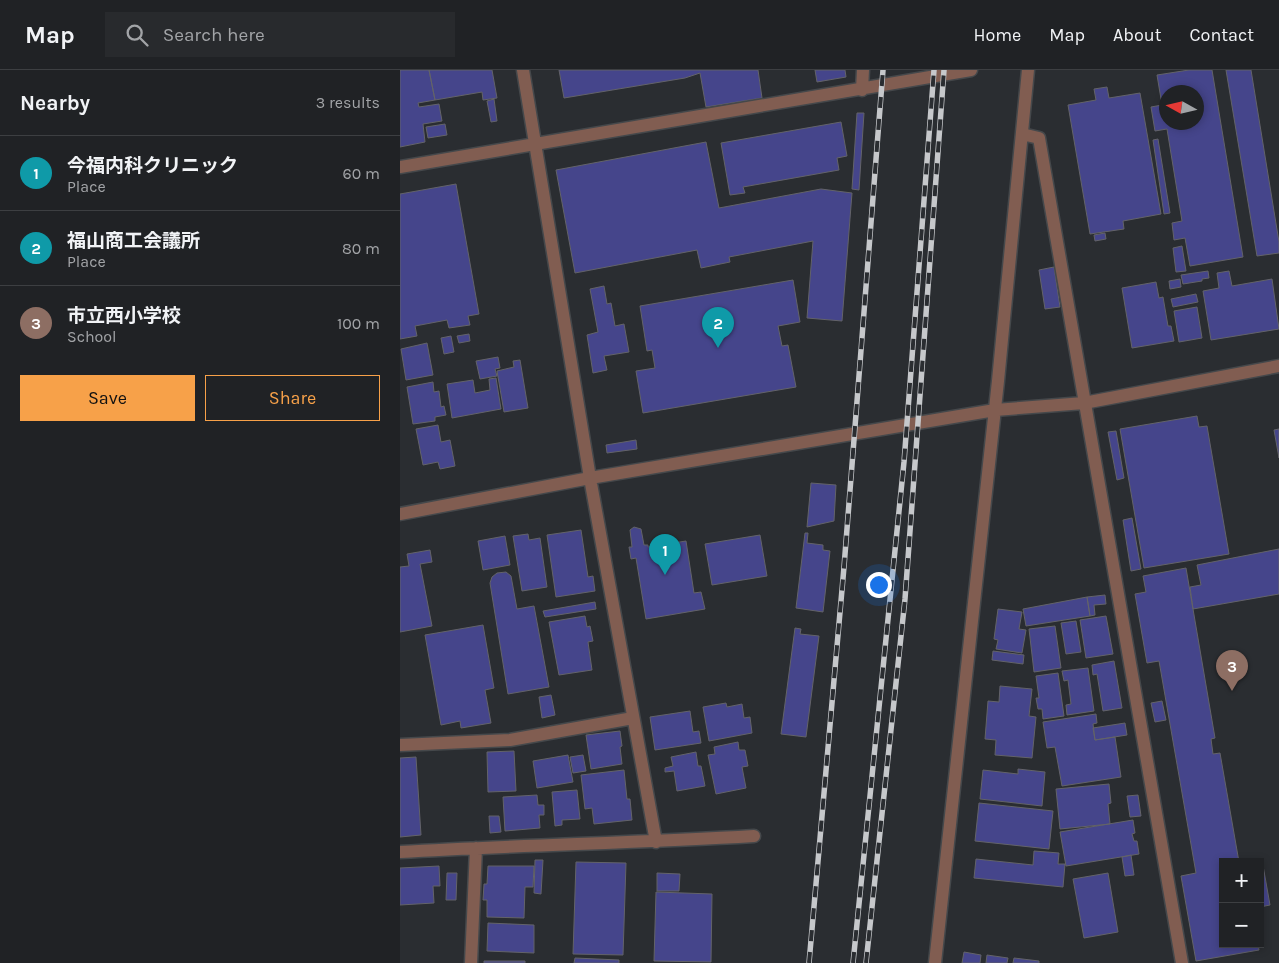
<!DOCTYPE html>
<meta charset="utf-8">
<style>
:root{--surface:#202225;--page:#282a2d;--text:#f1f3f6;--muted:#a2a4a7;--line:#3d3f42;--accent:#f7a149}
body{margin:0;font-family:Karla,"Noto Sans JP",sans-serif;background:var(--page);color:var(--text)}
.controls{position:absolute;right:15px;bottom:15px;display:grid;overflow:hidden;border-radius:0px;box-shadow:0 2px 8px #0003}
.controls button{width:45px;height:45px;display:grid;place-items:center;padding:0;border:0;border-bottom:1px solid var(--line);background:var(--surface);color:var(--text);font:25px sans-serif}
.compass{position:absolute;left:759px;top:15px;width:45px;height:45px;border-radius:50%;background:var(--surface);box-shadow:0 2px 8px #0003;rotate:278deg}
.you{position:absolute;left:478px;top:514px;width:18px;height:18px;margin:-12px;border:4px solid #fff;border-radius:50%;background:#1a73e8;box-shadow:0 0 0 8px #1a73e833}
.badge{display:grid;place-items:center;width:32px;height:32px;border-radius:50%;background:var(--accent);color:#fff;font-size:16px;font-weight:700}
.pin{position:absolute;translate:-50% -41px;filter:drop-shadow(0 1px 2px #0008)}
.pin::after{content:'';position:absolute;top:26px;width:18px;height:15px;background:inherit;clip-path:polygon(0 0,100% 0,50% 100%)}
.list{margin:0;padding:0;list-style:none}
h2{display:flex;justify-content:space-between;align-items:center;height:65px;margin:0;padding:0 20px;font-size:21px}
h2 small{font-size:16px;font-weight:400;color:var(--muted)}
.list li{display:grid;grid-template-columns:32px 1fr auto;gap:15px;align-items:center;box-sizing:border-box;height:75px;padding:0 20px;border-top:1px solid var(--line)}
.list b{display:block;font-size:19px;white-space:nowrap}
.list p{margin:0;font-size:16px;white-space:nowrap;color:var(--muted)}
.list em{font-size:16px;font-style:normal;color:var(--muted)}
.actions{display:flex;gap:10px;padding:15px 20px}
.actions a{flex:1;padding:11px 0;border:1px solid var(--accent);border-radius:0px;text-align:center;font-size:18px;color:var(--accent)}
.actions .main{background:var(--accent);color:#111}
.icon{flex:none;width:28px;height:28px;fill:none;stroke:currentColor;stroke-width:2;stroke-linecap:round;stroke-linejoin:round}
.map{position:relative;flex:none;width:879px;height:893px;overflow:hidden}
header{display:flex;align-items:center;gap:30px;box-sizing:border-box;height:70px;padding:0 25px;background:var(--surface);border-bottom:1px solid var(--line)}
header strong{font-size:24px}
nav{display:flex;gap:28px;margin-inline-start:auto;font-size:18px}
.search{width:350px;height:45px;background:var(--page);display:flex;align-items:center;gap:12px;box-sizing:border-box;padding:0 18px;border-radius:0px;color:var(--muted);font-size:19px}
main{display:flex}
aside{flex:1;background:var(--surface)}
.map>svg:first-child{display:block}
.building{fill:#45458b;stroke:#636369;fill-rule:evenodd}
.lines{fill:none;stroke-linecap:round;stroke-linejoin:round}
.minor-casing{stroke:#45484b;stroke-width:15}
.minor{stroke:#815d51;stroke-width:12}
.rail-casing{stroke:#c6c8cb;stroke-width:5.5}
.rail{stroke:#2a2d31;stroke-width:4;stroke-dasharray:11;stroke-linecap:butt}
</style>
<header>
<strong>Map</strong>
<div class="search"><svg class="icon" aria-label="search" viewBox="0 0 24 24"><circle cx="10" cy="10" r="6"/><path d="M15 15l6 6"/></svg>Search here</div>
<nav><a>Home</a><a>Map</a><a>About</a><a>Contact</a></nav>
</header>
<main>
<aside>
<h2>Nearby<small>3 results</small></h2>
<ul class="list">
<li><span class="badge" style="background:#0f9aa8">1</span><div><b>今福内科クリニック</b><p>Place</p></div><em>60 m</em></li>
<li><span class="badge" style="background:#0f9aa8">2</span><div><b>福山商工会議所</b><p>Place</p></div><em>80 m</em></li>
<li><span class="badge" style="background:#8d6e63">3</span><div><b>市立西小学校</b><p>School</p></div><em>100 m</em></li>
</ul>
<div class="actions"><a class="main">Save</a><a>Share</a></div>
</aside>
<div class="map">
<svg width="879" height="893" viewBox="0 0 879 893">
<rect width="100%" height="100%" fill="#2a2d31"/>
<!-- building -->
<path class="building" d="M0 0H29L35 30 18 33 19 37 39 34 42 51 23 54 25 72 0 77Z
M29 0H92L97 28 83 30 82 22 35 30Z
M159 0H358L362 28 306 37 300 3 285 8 164 28Z
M415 0H445L446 7 417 12Z
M789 0H812L843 187 790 196 785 168 774 170 772 153 782 151 767 59 755 61 751 37 762 35 757 5ZM766 22H796V52H766Z
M826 0H851L879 172V183L857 186Z
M707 17 709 28 740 23 761 144 723 151 724 159 690 164 668 35 696 30 694 19Z
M94 29 97 51 91 52 87 31Z
M457 43H464L459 120 452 119Z
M441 52 447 86 437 88 439 100 343 117 345 123 330 125 321 73Z
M45 54 47 65 28 68 26 57Z
M758 69 770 143 764 144 753 70Z
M306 72 319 138 421 119 452 123 442 251 407 248 413 171 329 187 330 192 301 198 297 180 175 203 156 100Z
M56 114 79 244 68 246 70 255 49 258 47 250 15 256 17 266 0 269V124Z
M705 163 706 169 695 171 694 165Z
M782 176 786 201 776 202 773 178Z
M654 197 660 237 645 239 639 200Z
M808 201 809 208 802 209V211L783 214 781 205Z
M829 201 832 216 872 209 879 259 811 270 803 221 819 218 817 203Z
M780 209 781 217 770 219 769 211Z
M393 210 400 252 378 256 382 276 388 275 396 317 243 343 236 301 255 298 252 280 247 281 240 236Z
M756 212 759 228 763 227 768 256H771L774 271 732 278 722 218Z
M204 216 207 234 211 233 215 256 224 254 229 282 204 286 207 300 193 303 187 265 198 262 190 219Z
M796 224 798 232 773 237 771 229Z
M797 237 802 268 779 272 774 241Z
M69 264 70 271 59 273 57 266Z
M51 266 54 282 44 284 41 268Z
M27 273 33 305 6 310 1 279Z
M98 287 100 298 95 299 97 306 80 309 76 291Z
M120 290 128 338 104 342 97 301 114 297 113 291Z
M96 308 101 339 52 348 47 314 73 310 75 323 90 320 89 309Z
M33 312 34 322 39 321 41 337 44 336 46 345 35 347V351L13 354 7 317Z
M797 346 799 357 807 356 829 484 744 498 720 359Z
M38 355 41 372 50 370 55 396 40 399 38 392 23 395 16 359Z
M879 359V388L874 360Z
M716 361 724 408 717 410 708 362Z
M236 370 237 379 207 383 206 375Z
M411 413 436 415 434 451 407 457Z
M732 448 741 499 731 501 723 450Z
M234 457 241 459 244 475H248V477L286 471 294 523 301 522 305 539 246 549 236 488 231 489 229 477H232L230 460Z
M181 460 188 507 193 506 195 521 156 527 147 465Z
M405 463H408L407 473 423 475V480L430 481 423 542 396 538Z
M128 464 129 470 140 468 147 517 122 521 113 466Z
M360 465 367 506 312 515 305 474Z
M105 466 110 495 83 500 78 471Z
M879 479V524L793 539 790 517 801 515 797 495Z
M30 480 32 492 20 494 32 556 0 562V497L9 496 7 484Z
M786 498 815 668 811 669 813 684 820 683 839 792H823V874H858L859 880 796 891 781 806 796 803 759 591 747 593 735 524 746 522 743 506Z
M106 502 111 506 117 539 134 536 149 617 108 624 90 513 92 507 97 503Z
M705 525 706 534 694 535 695 545 690 546 687 527Z
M687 527 690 546 626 556 623 539Z
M195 532 196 539 145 547 143 541Z
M598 539 622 542 619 559 626 560 622 583 596 579 598 570 594 569Z
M185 546 187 557 190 556 193 571 188 572 192 600 159 605 149 552Z
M706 546 713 584 686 588 680 550Z
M676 551 681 582 666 584 661 553Z
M83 555 94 618 85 620 91 653 61 658 60 651 41 655 25 565Z
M655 556 661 598 634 602 629 559Z
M395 558 401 559 400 564 419 566 406 667 381 664Z
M593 581 624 585 623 594 592 590Z
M714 591 722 638 703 641 697 604 693 605 692 595Z
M688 598 694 641 667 645 666 635 671 634 668 610 664 611 662 601Z
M658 603 664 646 643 649 642 639H638L636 628H639L636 606Z
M600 616 632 619 629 646 636 647 632 688 595 685 596 670 585 669 588 631 599 632Z
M151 625 155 645 142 648 139 627Z
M762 631 766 650 755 652 751 633Z
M326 633 327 637 342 634 344 648 350 647 352 663 309 671 303 637Z
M290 641 293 662 299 661 301 673 255 680 250 647Z
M696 644 697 653 693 654 695 670 715 667 721 707 662 716 655 677 647 678 643 652Z
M725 653 727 665 695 670 693 658Z
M220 661 222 676 220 677 222 694 191 699 186 665Z
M338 672 339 680H345L348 696 342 697 346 718 316 724 308 685 315 684 314 677Z
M114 681 116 721 88 722 87 682Z
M296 682 298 696H301L305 716 277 721 274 701 265 702V698L273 696 271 687Z
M168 685 173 712 137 718 133 691Z
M183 685 186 701 173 703 170 687Z
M16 687 21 765 0 767V688Z
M618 699 645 702 642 736 580 729 583 700 618 704Z
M224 700 227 729H230L232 750 194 754 192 738 185 739 181 705Z
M709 714 711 733 708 734 710 754 660 759 656 719Z
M177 720 180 749 162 750V755L155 756 152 722Z
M137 725 138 735H144V745H139L140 758 105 761 103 727Z
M738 725 741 746 730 747 727 726Z
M579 733 653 741 649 779 575 771Z
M89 746H99L101 762 90 763Z
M733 750 735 763 732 764 734 771H737L739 784 666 796 660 762Z
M634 781 659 783 658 794H665L663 817 574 808 576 789 633 795Z
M731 785 734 805 725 806 722 787Z
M135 790H143L141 824 134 823Z
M862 790 870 835 860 837V792H854Z
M176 792 226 793 223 885 173 884Z
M39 796 40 816H33L34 833 0 835V798Z
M88 796H134L133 817H125L124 848 87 847V830H83L84 814H87Z
M47 803H57L56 830H46Z
M257 803 280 804 279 821H257Z
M708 803 718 862 684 868 673 809Z
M256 822 312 824 311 892 254 891Z
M88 853 134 855V883L87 881Z
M564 882 581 885 580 893H562Z
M587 885 608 888 607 893H586Z
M175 888 219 890V893H174Z
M614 888 639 891V893H613Z
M84 891H125V893H84Z"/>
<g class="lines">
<defs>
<path id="minor" d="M123 0 190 408 256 772
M462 20 463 0
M622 64 639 68 782 893
M0 97C190 63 381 34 571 0
M0 444 190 408 595 340 684 333 879 296
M0 675 110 670 233 648
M0 782C118 775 236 773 354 766
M71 893 76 778
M535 893 598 311 628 0"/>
</defs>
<!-- minor casing -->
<use href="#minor" class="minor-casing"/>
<!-- minor -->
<use href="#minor" class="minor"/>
<defs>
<path id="rail" d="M409 893 444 497 483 0
M453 893 504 392 534 0
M466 893 505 529 544 0"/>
</defs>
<!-- rail casing -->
<use href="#rail" class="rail-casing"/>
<!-- rail -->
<use href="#rail" class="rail"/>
</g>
</svg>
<div class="controls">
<button>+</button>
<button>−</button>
</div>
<svg class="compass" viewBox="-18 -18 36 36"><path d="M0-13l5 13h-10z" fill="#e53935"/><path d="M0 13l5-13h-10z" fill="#a2a4a7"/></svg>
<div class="you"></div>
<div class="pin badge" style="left:265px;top:505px;background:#0f9aa8">1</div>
<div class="pin badge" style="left:318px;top:278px;background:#0f9aa8">2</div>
<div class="pin badge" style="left:832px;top:621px;background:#8d6e63">3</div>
</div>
</main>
